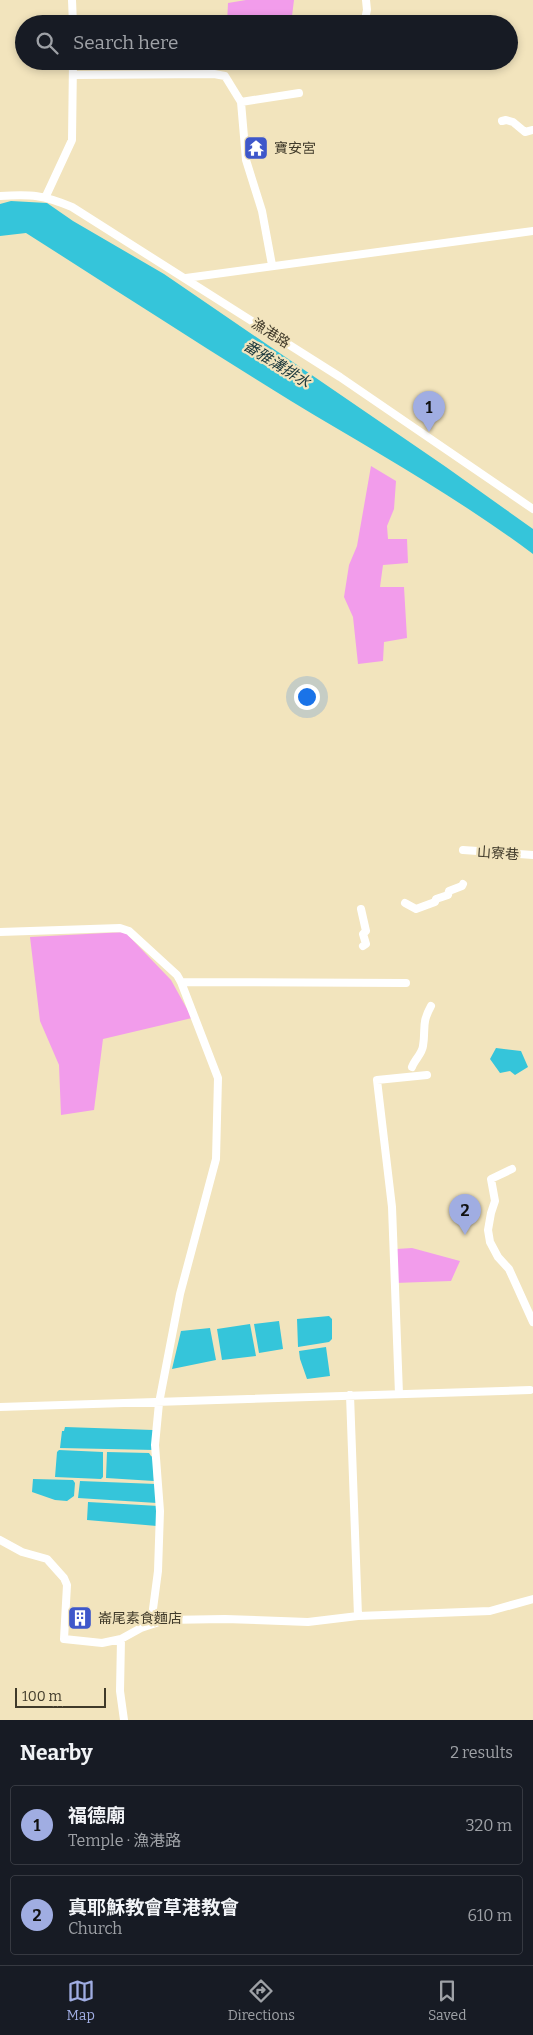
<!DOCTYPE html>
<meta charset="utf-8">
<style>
:root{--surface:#171b24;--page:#20242c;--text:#f1f3f6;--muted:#9ea1a6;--line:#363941;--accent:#a0ade2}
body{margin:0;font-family:Bitter,"Noto Sans TC",serif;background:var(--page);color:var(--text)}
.scale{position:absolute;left:15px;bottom:12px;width:91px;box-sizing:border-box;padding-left:5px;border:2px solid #403a2a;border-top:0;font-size:14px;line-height:18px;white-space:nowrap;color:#403a2a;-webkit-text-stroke:4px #f2e4bd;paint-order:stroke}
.you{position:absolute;left:306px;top:696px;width:18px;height:18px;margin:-12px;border:4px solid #fff;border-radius:50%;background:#1a73e8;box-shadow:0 0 0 8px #1a73e833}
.badge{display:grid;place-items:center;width:32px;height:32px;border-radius:50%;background:var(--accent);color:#111;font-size:16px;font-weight:700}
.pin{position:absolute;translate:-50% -41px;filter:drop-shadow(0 1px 2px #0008)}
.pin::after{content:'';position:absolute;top:26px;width:18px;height:15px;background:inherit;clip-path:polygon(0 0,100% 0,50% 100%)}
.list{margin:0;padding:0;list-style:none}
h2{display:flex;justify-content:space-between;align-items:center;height:65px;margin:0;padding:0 20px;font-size:21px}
h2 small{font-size:16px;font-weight:400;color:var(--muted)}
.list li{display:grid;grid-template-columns:32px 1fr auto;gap:15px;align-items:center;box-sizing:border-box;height:80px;margin:0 10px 10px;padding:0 10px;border:1px solid var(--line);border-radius:5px}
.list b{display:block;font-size:19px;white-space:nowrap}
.list p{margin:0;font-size:16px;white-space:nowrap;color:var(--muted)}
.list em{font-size:16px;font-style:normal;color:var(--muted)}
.icon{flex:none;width:28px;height:28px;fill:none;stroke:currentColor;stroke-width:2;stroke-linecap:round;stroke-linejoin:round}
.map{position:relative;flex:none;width:533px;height:1720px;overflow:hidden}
.search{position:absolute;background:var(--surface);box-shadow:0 2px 8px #0003;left:15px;right:15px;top:15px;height:55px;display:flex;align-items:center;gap:12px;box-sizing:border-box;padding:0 18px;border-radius:28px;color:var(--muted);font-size:19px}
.sheet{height:245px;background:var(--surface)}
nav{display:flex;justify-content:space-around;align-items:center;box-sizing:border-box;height:70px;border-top:1px solid var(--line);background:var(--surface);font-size:14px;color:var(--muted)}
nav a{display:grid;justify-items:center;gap:2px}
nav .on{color:var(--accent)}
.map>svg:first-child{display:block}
.green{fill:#f29ceb}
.water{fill:#35c5da}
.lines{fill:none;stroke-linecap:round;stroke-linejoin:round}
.minor{stroke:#fff;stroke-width:8}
.labels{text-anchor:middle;stroke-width:4.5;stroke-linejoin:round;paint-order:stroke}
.poi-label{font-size:14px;fill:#403a2a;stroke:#f2e4bd;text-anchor:start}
.street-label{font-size:14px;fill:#403a2a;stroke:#f2e4bd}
.water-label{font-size:15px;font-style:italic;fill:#19363b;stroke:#f2e4bd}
</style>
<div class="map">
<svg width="533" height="1720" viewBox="0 0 533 1720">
<rect width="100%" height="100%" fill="#f2e4bd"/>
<!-- green -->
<path class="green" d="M246 0H294L291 24H227L228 3Z
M371 466 396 481 394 509 387 526 388 539H407L408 563 383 565 380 587H404L407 638 384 642 383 661 358 664 353 617 344 597 349 565 357 546Z
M125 932 171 980 192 1018 103 1039 94 1110 61 1115 59 1065 40 1021 30 937Z
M412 1248 460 1261 451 1281 395 1283 396 1249Z"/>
<!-- water -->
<path class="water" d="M11 201 47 203 73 221 164 274 446 467 533 529V554C457 497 372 450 291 401 202 346 114 289 26 233L0 236V204Z
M496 1048 521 1051 528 1067 515 1075 510 1071 500 1073 490 1059Z
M329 1316 332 1319V1339L329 1342 298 1347 297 1319Z
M279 1321 283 1349 259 1353 254 1324Z
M250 1324 256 1356 222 1360 217 1329Z
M210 1328 216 1360 172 1369 181 1331Z
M326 1347 330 1376 307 1379 300 1359 299 1351Z
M65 1427 153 1430 155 1450 60 1448 62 1431H64Z
M59 1450 103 1452V1477L101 1479 55 1477 57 1452Z
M107 1452 149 1453 151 1456 153 1457 154 1481 106 1478Z
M33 1479 73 1480 75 1483 74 1496 67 1501 55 1500 32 1492Z
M80 1481 156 1484 157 1503 78 1498Z
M88 1502 159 1506 157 1526 87 1520Z"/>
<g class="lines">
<!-- minor -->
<path class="minor" d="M72 0 73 24
M364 24 367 10 366 0
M73 75 214 74 225 76 241 102 246 160 262 211 272 265
M241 102 299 93
M502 121 506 120 513 122 525 132 533 130
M0 196C32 194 43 195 72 207L340 377 533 509
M46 196 72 140 73 61
M186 278 533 231
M463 850 533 855
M405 903 416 909 435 902 436 899 448 895 449 891 462 886 463 884
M361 909 366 931 363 934 366 944 363 946
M0 932 120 928 129 931 177 975 181 982 218 1078 216 1159 180 1294 159 1403 155 1445 160 1511 158 1571 151 1624
M181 982 406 983
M412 1067C415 1059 422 1054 423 1046 426 1028 421 1024 431 1006
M512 1169 491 1179 495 1201 491 1213 488 1230 490 1242 498 1257 509 1269 533 1322
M399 1394 392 1207 377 1080 427 1075
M350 1395 358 1616
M0 1407 530 1390
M0 1540 22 1552 47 1559 64 1578 67 1585 64 1639 102 1643 121 1639 141 1628 165 1620 225 1619 308 1622 358 1616 490 1611 533 1599
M121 1639 120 1691 124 1720"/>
</g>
<!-- icons -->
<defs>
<symbol id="temple-square" viewBox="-11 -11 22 22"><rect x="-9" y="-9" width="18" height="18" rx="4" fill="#3e57ca" stroke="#f2e4bd"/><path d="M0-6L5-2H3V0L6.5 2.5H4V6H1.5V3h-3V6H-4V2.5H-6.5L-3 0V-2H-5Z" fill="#fff"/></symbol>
<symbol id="building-square" viewBox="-11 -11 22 22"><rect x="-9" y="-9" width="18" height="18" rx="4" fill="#3e57ca" stroke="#f2e4bd"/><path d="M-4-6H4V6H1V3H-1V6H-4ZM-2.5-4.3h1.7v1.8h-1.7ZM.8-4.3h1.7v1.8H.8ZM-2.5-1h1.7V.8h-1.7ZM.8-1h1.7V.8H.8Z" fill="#fff"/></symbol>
</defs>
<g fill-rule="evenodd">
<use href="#temple-square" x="242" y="134" width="28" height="28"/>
<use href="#building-square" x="66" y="1604" width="28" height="28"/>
</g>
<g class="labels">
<!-- poi labels -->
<g class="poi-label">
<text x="274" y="153">寶安宮</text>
<text x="98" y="1623">崙尾素食麵店</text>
</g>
<!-- street labels -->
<g class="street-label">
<text transform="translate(271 333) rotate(32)" y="5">漁港路</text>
<text transform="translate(498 853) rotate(4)" y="5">山寮巷</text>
</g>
<!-- water labels -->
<g class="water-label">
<text transform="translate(277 364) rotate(32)" y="5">番雅溝排水</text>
</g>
</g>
</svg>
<div class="scale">100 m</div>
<div class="you"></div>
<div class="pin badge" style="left:429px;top:432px">1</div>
<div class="pin badge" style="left:465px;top:1235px">2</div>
<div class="search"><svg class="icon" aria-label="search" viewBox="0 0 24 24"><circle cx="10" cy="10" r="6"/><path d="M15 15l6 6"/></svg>Search here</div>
</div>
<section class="sheet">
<h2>Nearby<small>2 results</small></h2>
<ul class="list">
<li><span class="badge">1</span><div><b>福德廟</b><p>Temple · 漁港路</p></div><em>320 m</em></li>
<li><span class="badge">2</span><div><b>真耶穌教會草港教會</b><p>Church</p></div><em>610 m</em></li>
</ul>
</section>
<nav>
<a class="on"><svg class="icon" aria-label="map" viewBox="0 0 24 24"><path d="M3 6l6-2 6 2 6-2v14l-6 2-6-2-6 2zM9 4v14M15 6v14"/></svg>Map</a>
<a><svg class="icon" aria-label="directions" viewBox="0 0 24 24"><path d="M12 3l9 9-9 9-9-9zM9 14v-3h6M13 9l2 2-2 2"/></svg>Directions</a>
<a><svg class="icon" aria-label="saved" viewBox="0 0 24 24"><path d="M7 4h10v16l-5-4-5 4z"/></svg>Saved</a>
</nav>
